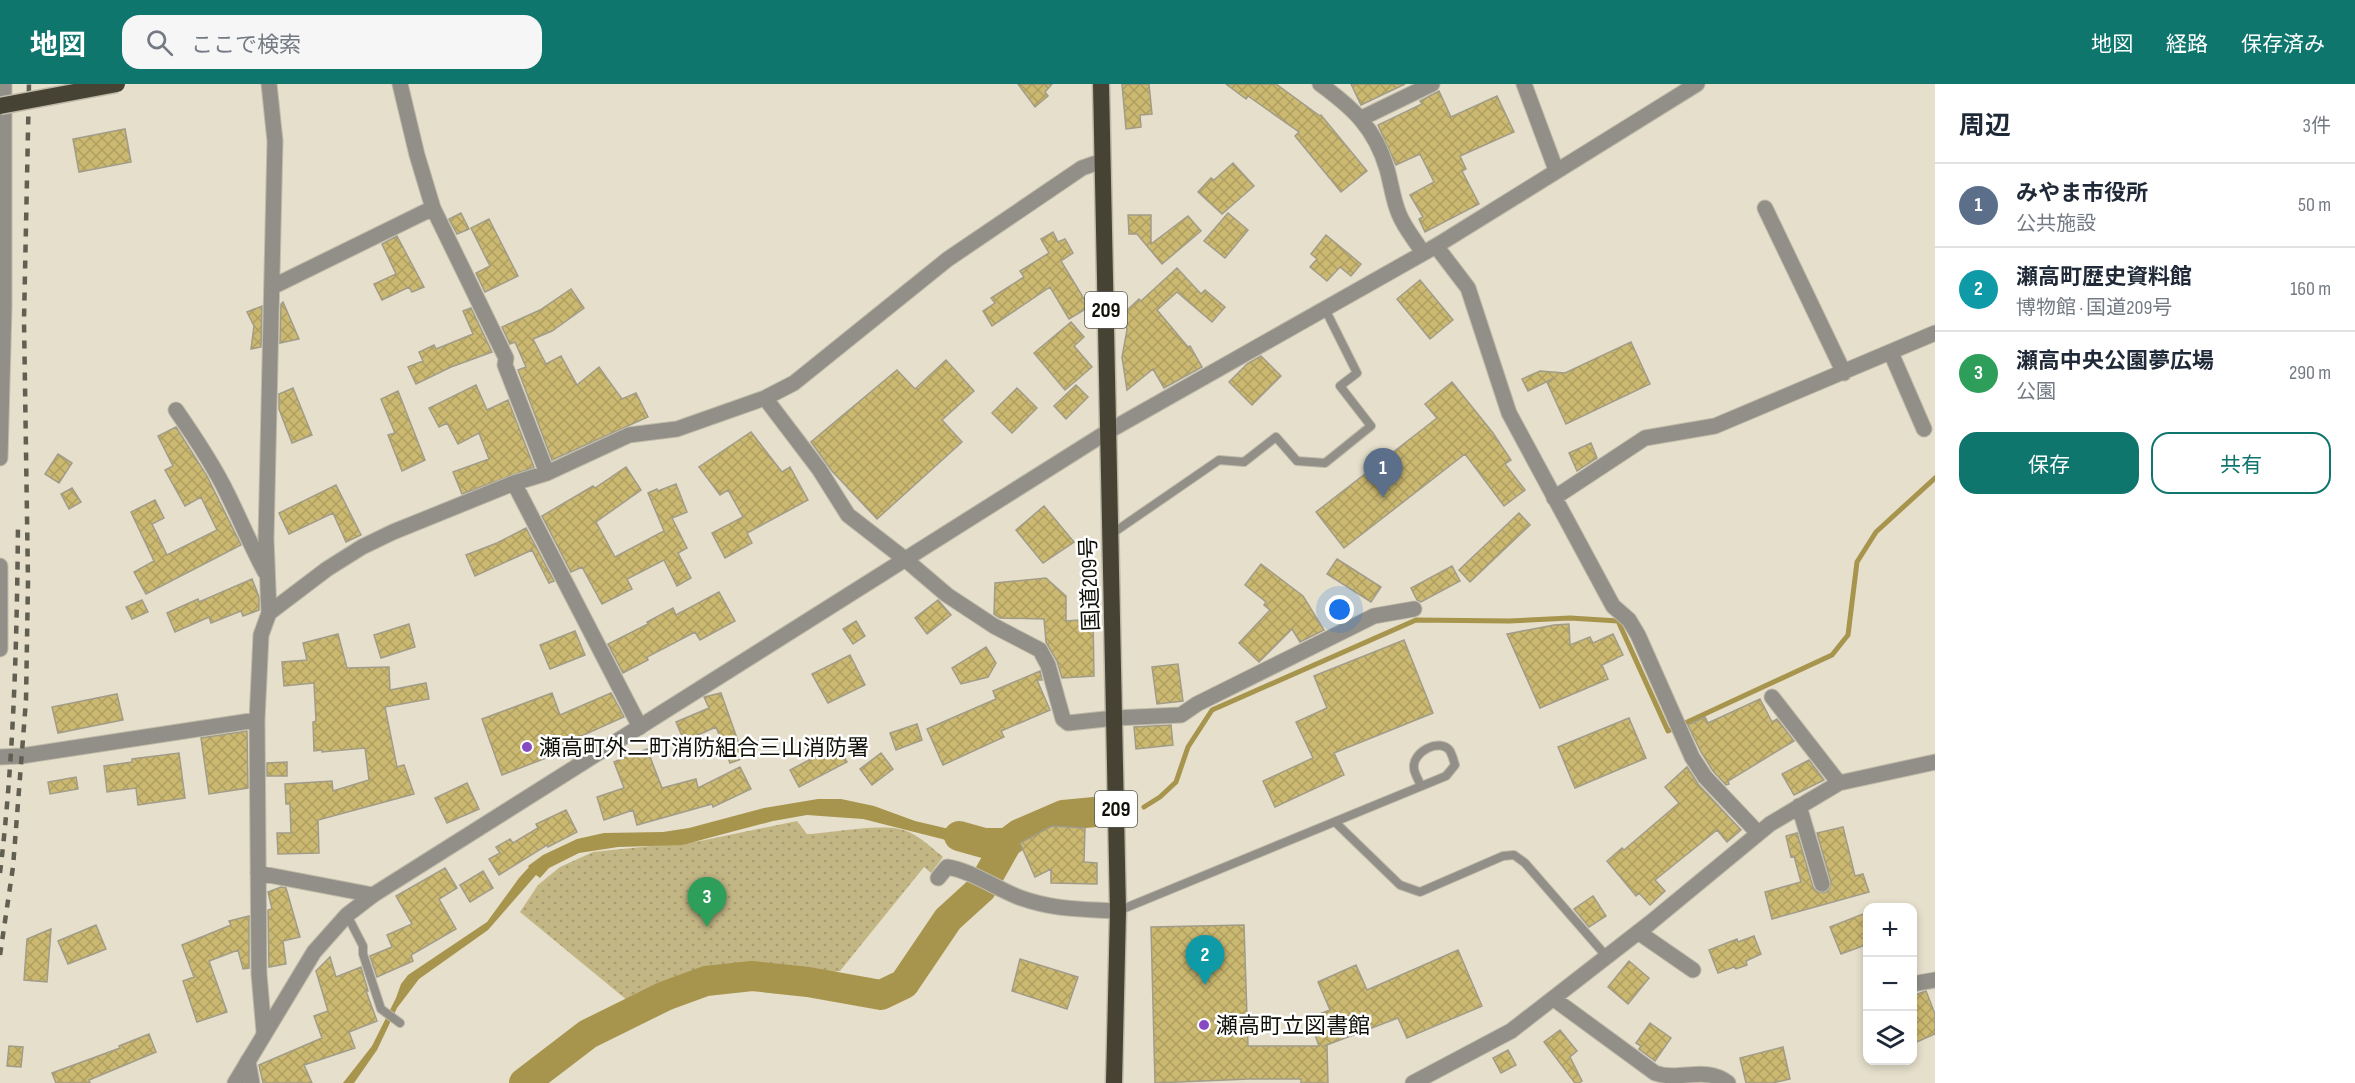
<!DOCTYPE html>
<html lang="ja">
<meta charset="utf-8">
<style>
:root{--surface:#fff;--page:#f6f6f7;--text:#1f2937;--muted:#747a83;--line:#e0e1e3;--accent:#0f766e}
body{margin:0;font-family:"Sofia Sans Condensed","Noto Sans JP",sans-serif;background:var(--page);color:var(--text)}
.controls{position:absolute;right:18px;bottom:18px;display:grid;overflow:hidden;border-radius:12px;box-shadow:0 3px 9px #0003}
.controls button{width:54px;height:54px;display:grid;place-items:center;padding:0;border:0;border-bottom:2px solid var(--line);background:var(--surface);color:var(--text);font:30px sans-serif}
.you{position:absolute;left:1340px;top:526px;width:21px;height:21px;margin:-15px;border:4px solid #fff;border-radius:50%;background:#1a73e8;box-shadow:0 0 0 9px #1a73e833}
.badge{display:grid;place-items:center;width:39px;height:39px;border-radius:50%;background:var(--accent);color:#fff;font-size:20px;font-weight:700}
.pin{position:absolute;translate:-50% -50px;filter:drop-shadow(0 2px 3px #0008)}
.pin::after{content:'';position:absolute;top:32px;width:21px;height:18px;background:inherit;clip-path:polygon(0 0,100% 0,50% 100%)}
.list{margin:0;padding:0;list-style:none}
h2{display:flex;justify-content:space-between;align-items:center;height:78px;margin:0;padding:0 24px;font-size:26px}
h2 small{font-size:20px;font-weight:400;color:var(--muted)}
.list li{display:grid;grid-template-columns:39px 1fr auto;gap:18px;align-items:center;box-sizing:border-box;height:84px;padding:0 24px;border-top:2px solid var(--line)}
.list b{display:block;font-size:22px;white-space:nowrap}
.list p{margin:0;font-size:20px;white-space:nowrap;color:var(--muted)}
.list em{font-size:20px;font-style:normal;color:var(--muted)}
.actions{display:flex;gap:12px;padding:18px 24px}
.actions a{flex:1;padding:14px 0;border:2px solid var(--accent);border-radius:18px;text-align:center;font-size:21px;color:var(--accent)}
.actions .main{background:var(--accent);color:#fff}
.icon{flex:none;width:33px;height:33px;fill:none;stroke:currentColor;stroke-width:2;stroke-linecap:round;stroke-linejoin:round}
.map{position:relative;flex:none;width:1935px;height:999px;overflow:hidden}
header{display:flex;align-items:center;gap:36px;box-sizing:border-box;height:84px;padding:0 30px;background:var(--accent);color:#fff}
header strong{font-size:28px}
nav{display:flex;gap:33px;margin-inline-start:auto;font-size:21px}
.search{width:420px;height:54px;background:var(--page);display:flex;align-items:center;gap:15px;box-sizing:border-box;padding:0 21px;border-radius:18px;color:var(--muted);font-size:22px}
main{display:flex}
aside{flex:1;background:var(--surface)}
.map>svg:first-child{display:block}
.grass{fill:url(#grass-dots)}
.water{fill:#a7944d}
.lines{fill:none;stroke-linecap:round;stroke-linejoin:round}
.stream{stroke:#a7944d;stroke-width:5}
.river{stroke:#a7944d;stroke-width:30}
.building{fill:url(#building-cross-hatch);stroke:#a19c89;stroke-width:1.5}
.service-casing{stroke:#bfbaa8;stroke-width:10}
.minor-casing{stroke:#bfbaa8;stroke-width:17}
.tertiary-casing{stroke:#bfbaa8;stroke-width:17}
.trunk-casing{stroke:#bfbaa8;stroke-width:19}
.service{stroke:#918f87;stroke-width:8}
.minor{stroke:#918f87;stroke-width:15}
.tertiary{stroke:#918f87;stroke-width:15}
.trunk{stroke:#474334;stroke-width:16}
.rail{stroke:#615e52;stroke-width:4.5;stroke-dasharray:8 8;stroke-linecap:butt}
.trunk-bridge-casing{stroke:#bfbaa8;stroke-width:19;stroke-linecap:butt}
.trunk-bridge{stroke:#474334;stroke-width:16}
.poi-dot{fill:#874ac0;stroke:#fff;stroke-width:2}
.labels{text-anchor:middle;stroke-width:5;stroke-linejoin:round;paint-order:stroke}
.shield{fill:#fff;stroke:#585752;stroke-width:1.5}
.shield-label{font-size:21px;font-weight:bold;fill:#100f08}
.street-label{font-size:22px;fill:#100f08;stroke:#fff}
.poi-label{font-size:22px;fill:#100f08;stroke:#fff;text-anchor:start}
</style>
<header>
<strong>地図</strong>
<div class="search"><svg class="icon" aria-label="search" viewBox="0 0 24 24"><circle cx="10" cy="10" r="6"/><path d="M15 15l6 6"/></svg>ここで検索</div>
<nav><a>地図</a><a>経路</a><a>保存済み</a></nav>
</header>
<main>
<div class="map">
<svg width="1935" height="999" viewBox="0 0 1935 999">
<defs>
<pattern id="grass-dots" width="8" height="8" patternUnits="userSpaceOnUse" patternTransform="scale(1.5)"><rect width="8" height="8" fill="#c3b685"/><path d="M2 2h.1M6 6h.1" fill="none" stroke="#a69b71" stroke-width="1.8" stroke-linecap="round"/></pattern>
<pattern id="building-cross-hatch" width="8" height="8" patternUnits="userSpaceOnUse" patternTransform="scale(1.5)"><rect width="8" height="8" fill="#ccb971"/><path d="M0 0l8 8M0 8l8-8" fill="none" stroke="#ae9e60"/></pattern>
</defs>
<rect width="100%" height="100%" fill="#e5dfcb"/>
<!-- grass -->
<path class="grass" d="M797 737 807 750C832 749 888 737 909 748 922 754 932 764 943 773L931 789 924 783 840 887 827 889 766 883 700 891 633 921 520 828 538 801 560 783 593 768 700 757Z"/>
<!-- water -->
<path class="water" d="M818 715H841L874 722 915 737 979 752 998 753 999 765 950 757 863 735 807 731 773 737 682 761 618 763 579 769 549 784 540 794 536 791 488 846 419 895 397 924 377 966 354 999H343L372 962 396 914 401 900 408 891 487 838 519 794 529 783 528 782 543 771 577 755 604 749 663 748 689 744 764 724Z"/>
<g class="lines">
<!-- stream -->
<path class="stream" d="M1144 723 1160 713 1176 698 1188 663 1212 626 1416 536 1509 537 1570 534 1618 537 1668 647 1832 571 1848 551 1857 478 1876 448 1935 394"/>
<!-- river -->
<path class="river" d="M959 752 984 759H1007
M524 999 588 950 665 912 706 897 752 892 808 898 881 911 904 900 948 835 981 805 1007 759 1019 750 1063 731 1095 728"/>
</g>
<!-- building -->
<path class="building" d="M1018 0H1052L1045 8 1048 12 1035 23Z
M1122 0H1149L1152 30 1140 31 1141 43 1126 45Z
M1226 0H1276L1320 32 1321 31 1367 87 1341 108 1295 52 1299 48 1248 12 1246 15Z
M1351 0H1405L1361 21Z
M1439 7 1451 33 1497 12 1514 48 1460 72 1466 85 1462 87 1479 120 1425 148 1419 135 1423 133 1410 111 1434 98 1420 70 1396 81 1378 41 1422 20 1420 17Z
M125 45 131 78 79 88 73 55Z
M1233 79 1254 102 1222 130 1198 108 1211 94 1214 96Z
M461 129 469 145 457 150 449 135Z
M1228 129 1248 146 1225 174 1204 157Z
M1128 131H1151V160L1188 132 1201 147 1162 180 1137 150H1129Z
M489 135 518 192 485 208 476 189 490 182 471 144Z
M1053 148 1058 158 1065 155 1073 169 1061 177 1089 223 1069 235 1050 203 992 242 983 227 995 219 991 214 1024 193 1020 187 1049 169 1041 155Z
M1326 151 1361 180 1351 192 1340 183 1327 197 1310 183 1317 175 1311 170Z
M397 152 424 203 412 208 409 203 382 216 374 200 396 190 382 160Z
M1177 184 1201 210 1205 206 1225 223 1212 238 1177 208 1157 226 1188 263 1190 262 1202 283 1164 304 1153 285 1127 306 1122 273 1127 246 1124 229 1139 215 1141 217Z
M1420 196 1453 236 1430 255 1397 215Z
M571 205 584 224 552 247 533 255 546 280 561 272 577 301 599 283 622 315 636 309 648 333 552 376 518 286 526 283 515 258 510 260 502 243 540 226Z
M283 218 299 255 280 259 281 220Z
M262 222 261 263 251 265 254 242 247 228Z
M471 224 492 268 451 283 416 300 408 283 423 277 419 268 434 261 436 265 473 250 463 227Z
M1071 238 1084 253 1074 262 1092 283 1065 306 1034 269Z
M1631 258 1650 300 1566 340 1547 298 1554 294 1528 307 1522 295 1540 287 1565 289Z
M1261 272 1281 292 1252 321 1229 298 1247 280Z
M946 276 974 307 942 336 962 358 877 435 832 387 811 358 897 286 915 305Z
M1452 298 1493 349 1511 376 1505 380 1525 406 1504 422 1465 370 1344 464 1316 428 1437 334 1425 320Z
M476 301 487 326 508 316 534 383 462 410 453 388 489 375 479 349 458 360 447 339 439 343 429 324Z
M1076 301 1088 313 1066 335 1054 322Z
M293 304 312 351 292 359 279 325V310Z
M1017 304 1037 324 1012 349 992 329Z
M398 307 425 376 402 387 388 351 395 349 381 315Z
M176 343 207 392 241 461 146 510 134 488 154 477 131 428 155 416 164 434 152 440 167 471 217 446 201 413 185 422 165 386 173 382 158 352Z
M751 348 782 388 790 383 808 416 747 449 752 459 725 474 712 449 743 433 728 406 720 411 699 383Z
M1591 359 1597 374 1577 387 1569 369Z
M58 370 72 379 59 399 45 390Z
M626 383 641 406 596 438 615 473 664 447 648 409 657 405 658 407 676 400 687 428 672 434 687 464 678 469 691 494 677 502 664 476 627 495 632 505 602 520 582 483 571 488 542 432 593 402 595 404Z
M336 401 361 451 346 458 333 429 289 450 279 429Z
M72 404 81 418 69 425 61 410Z
M1044 422 1074 458 1043 479 1016 446Z
M1519 429 1530 441 1470 498 1459 486Z
M526 444 554 497 549 499 532 466 475 492 466 471 497 459Z
M1337 475 1381 503 1371 518 1327 490Z
M1261 480 1303 512 1324 546 1300 558 1292 545 1259 578 1239 559 1270 526 1264 521 1266 518 1245 501Z
M1452 482 1460 497 1421 518 1417 516 1411 504Z
M1046 494 1066 512V537L1093 535 1094 592 1062 594 1057 577 1046 558 1044 535 1000 534 994 530 995 499Z
M252 495 259 513V526L243 532 241 527 211 539 209 533 175 548 167 529 198 515 199 518Z
M719 508 735 537 700 556 695 548 647 573 648 576 623 589 608 560 648 540 647 538 673 524 676 531Z
M142 516 148 528 132 535 126 523Z
M938 516 951 531 927 550 915 534Z
M856 537 865 552 853 560 843 545Z
M409 540 415 563 381 574 374 551Z
M1569 540 1570 561 1590 553 1593 559 1613 550 1623 571 1602 581 1608 595 1540 624 1507 550 1554 541Z
M575 547 585 571 550 585 540 561Z
M338 550 347 584 389 583 390 606 426 599 429 615 385 623 397 683 404 681 414 710 318 736 319 769 278 770 277 749H291L290 720H286L285 700 332 697 333 707 369 696 365 664 322 668V666L314 667 313 638 316 637 314 599 284 602 282 578 307 576 303 559Z
M1404 556 1433 629 1334 669 1344 691 1275 723 1263 697 1313 674 1296 638 1327 624 1314 592Z
M986 563 996 579 988 593 961 600 952 584Z
M850 571 865 601 828 619 812 590Z
M1178 580 1183 617 1157 620 1152 583Z
M1040 587 1042 596H1037L1050 626 1001 647 1004 653 943 681 927 645 996 615 993 607Z
M552 609 560 631 611 609 624 633 570 657 572 664 502 691 482 635Z
M721 609 744 674 730 679 716 643 684 657 676 638 709 624 704 613Z
M117 610 123 636 58 649 52 623Z
M1760 615 1772 638 1777 635 1794 657 1728 697 1729 700 1726 701 1713 687 1701 668 1688 641 1705 633 1708 639Z
M1629 634 1646 674 1575 704 1558 663Z
M917 640 922 656 896 666 890 649Z
M1171 641 1173 661 1136 665 1134 643Z
M247 647 248 704 209 710 201 654Z
M838 661 847 678 799 703 790 686Z
M647 665 662 704 696 695 698 704 740 683 751 705 713 723 712 720 637 741 633 726 604 736 597 713 624 704 614 678Z
M179 669 185 714 138 721 136 704 107 708 104 682 132 678V675Z
M881 669 893 685 872 701 860 685Z
M1809 676 1824 696 1794 711 1782 690Z
M287 678V692H267V679Z
M1687 683 1698 700 1741 746 1727 758 1717 746 1655 796 1665 807 1650 821 1639 809 1636 812 1607 777 1622 764 1624 766 1679 719 1665 703Z
M76 693 78 705 50 710 48 698Z
M467 699 479 725 447 739 435 714Z
M566 726 577 748 548 763 547 761 499 791 489 775 500 769 496 763 510 755 513 759 538 744 536 740Z
M1052 742 1085 744 1084 778 1097 779V800L1051 799V785L1035 793 1020 759Z
M1843 743 1855 792 1863 790 1869 808 1772 835 1765 808 1801 798 1794 772 1791 773 1786 752 1797 749 1813 803 1816 807 1824 809 1829 806 1831 798 1817 749Z
M445 784 457 804 439 815 456 845 411 871 413 877 377 893 370 872 392 863 387 851 412 840 396 812Z
M483 787 493 804 470 818 460 801Z
M281 803 286 804 300 853 283 857 286 880 269 883 268 826 272 825 268 808Z
M1593 812 1606 832 1589 843 1574 825Z
M1868 828V860L1841 870 1830 843Z
M249 832V884L243 885 238 866 209 877 227 928 197 938 183 897 194 893 182 861 231 841 229 837Z
M96 841 106 865 68 880 58 857Z
M1244 841 1248 962H1319L1309 934 1330 926 1318 898 1356 881 1367 906 1458 866 1482 922 1407 954 1398 934 1324 962H1327L1328 999H1301V995H1249L1155 999 1151 843Z
M51 845 47 898 24 896 27 855Z
M1754 852 1761 870 1746 877 1747 881 1736 885 1734 883 1718 889 1709 866 1737 855 1738 858Z
M330 873 336 893 361 883 368 907H366L377 937 349 948 355 964 304 981 312 999H263L259 981 322 954 314 932 328 927 316 887Z
M1020 875 1078 893 1067 925 1012 907Z
M1629 877 1649 894 1628 920 1608 903Z
M1926 907 1935 930V950L1912 960V912Z
M1650 939 1671 954 1655 977 1639 965 1641 962 1636 959Z
M1560 946 1577 967 1570 973 1582 997 1579 999H1575L1544 958Z
M149 950 156 968 89 996 90 999H56L52 989 120 964 119 962Z
M9 962 23 963 21 983 7 982Z
M1783 963 1790 995 1772 999H1746L1740 974Z
M1508 966 1516 981 1501 989 1493 974Z"/>
<g class="lines">
<defs>
<path id="service" d="M1110 451 1219 376 1244 378 1276 353 1297 377 1325 379 1371 342 1340 302 1357 289 1325 225
M1335 738 1400 801 1420 808 1503 772 1514 771 1525 779 1607 873
M1118 827 1446 692 1455 681C1454 677 1452 671 1450 667 1440 653 1412 668 1414 684 1414 689 1419 697 1421 702
M347 831 363 862V870L381 925 400 939"/>
<path id="minor" d="M400 0 417 71 433 124 506 274 505 281 547 389
M1320 0C1353 24 1375 44 1387 85 1391 99 1393 116 1399 130 1404 143 1415 156 1423 169
M1524 0 1556 86
M1362 34 1432 0
M1765 124 1844 289
M1436 162 1468 204 1509 329 1613 522 1629 536 1638 551 1692 673 1705 693 1758 749
M272 203 433 124
M1891 269 1924 345
M765 314 819 385 848 431 906 476 947 511 994 542 1040 566 1048 581 1063 635 1068 639 1115 634 1181 631 1197 620 1374 532 1414 525
M176 326C194 352 213 380 227 409 240 435 251 462 265 488
M1107 348 1436 162 1697 0
M0 374 4 223V0
M514 399 640 643
M1554 414 1645 354 1715 342 1935 249
M0 482V565
M269 529 327 485 362 463 393 448 514 399 547 389 629 351 677 345 765 314 794 299 948 175 1082 84 1102 77
M1772 613 1839 699
M0 673 21 672 257 636
M1799 722 1822 800
M258 789 373 811
M1638 848 1693 886
M1912 900 1935 896
M1554 915 1655 989C1680 998 1705 981 1728 999
M264 948 259 890 257 636 261 551 269 529 266 455 275 57 269 0
M248 977 252 999
M1413 999 1511 947 1650 839 1770 740 1839 699 1935 678"/>
<path id="tertiary" d="M938 794 947 783C973 787 996 805 1021 814 1055 826 1082 825 1118 827
M235 999 314 868 347 831 373 811 1107 348"/>
<path id="trunk" d="M1101 0 1118 827 1114 999"/>
</defs>
<!-- service casing -->
<use href="#service" class="service-casing"/>
<!-- minor casing -->
<use href="#minor" class="minor-casing"/>
<!-- tertiary casing -->
<use href="#tertiary" class="tertiary-casing"/>
<!-- trunk casing -->
<use href="#trunk" class="trunk-casing"/>
<!-- service -->
<use href="#service" class="service"/>
<!-- minor -->
<use href="#minor" class="minor"/>
<!-- tertiary -->
<use href="#tertiary" class="tertiary"/>
<!-- trunk -->
<use href="#trunk" class="trunk"/>
<!-- rail -->
<path class="rail" d="M0 789C14 673 17 555 18 438
M0 871 13 783 26 616 28 497 24 236 29 0"/>
<defs>
<path id="trunk-bridge" d="M0 22 117 0"/>
</defs>
<!-- trunk-bridge casing -->
<use href="#trunk-bridge" class="trunk-bridge-casing"/>
<!-- trunk-bridge -->
<use href="#trunk-bridge" class="trunk-bridge"/>
</g>
<!-- markers -->
<g class="poi-dot">
<circle cx="527" cy="663" r="6"/>
<circle cx="1204" cy="941" r="6"/>
</g>
<g class="labels">
<!-- shield labels -->
<g class="shield">
<rect x="1085" y="208" width="42" height="36" rx="4.5"/>
<rect x="1095" y="707" width="42" height="36" rx="4.5"/>
</g>
<g class="shield-label">
<text x="1106" y="233">209</text>
<text x="1116" y="732">209</text>
</g>
<!-- street labels -->
<g class="street-label">
<text transform="translate(1089 500) rotate(-92)" y="8">国道209号</text>
</g>
<!-- poi labels -->
<g class="poi-label">
<text x="539" y="671">瀬高町外二町消防組合三山消防署</text>
<text x="1216" y="949">瀬高町立図書館</text>
</g>
</g>
</svg>
<div class="controls">
<button>+</button>
<button>−</button>
<button><svg class="icon" aria-label="layers" viewBox="0 0 24 24"><path d="M12 4l9 5-9 5-9-5zM3 14l9 5 9-5"/></svg></button>
</div>
<div class="you"></div>
<div class="pin badge" style="left:1383px;top:414px;background:#5c6f8a">1</div>
<div class="pin badge" style="left:1205px;top:901px;background:#0f9aa8">2</div>
<div class="pin badge" style="left:707px;top:843px;background:#2e9e5b">3</div>
</div>
<aside>
<h2>周辺<small>3件</small></h2>
<ul class="list">
<li><span class="badge" style="background:#5c6f8a">1</span><div><b>みやま市役所</b><p>公共施設</p></div><em>50 m</em></li>
<li><span class="badge" style="background:#0f9aa8">2</span><div><b>瀬高町歴史資料館</b><p>博物館 · 国道209号</p></div><em>160 m</em></li>
<li><span class="badge" style="background:#2e9e5b">3</span><div><b>瀬高中央公園夢広場</b><p>公園</p></div><em>290 m</em></li>
</ul>
<div class="actions"><a class="main">保存</a><a>共有</a></div>
</aside>
</main>
